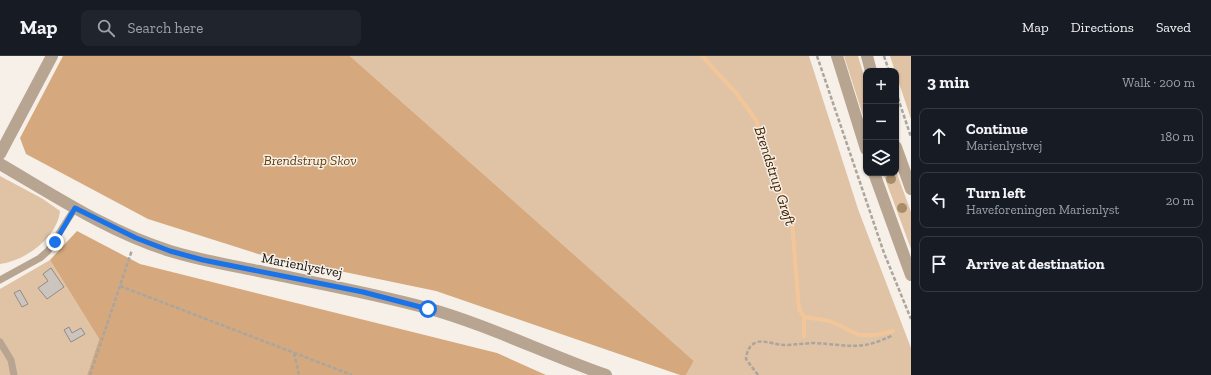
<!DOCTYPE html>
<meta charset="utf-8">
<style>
:root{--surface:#171b24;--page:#20242c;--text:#f1f3f6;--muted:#9ea1a6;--line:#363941}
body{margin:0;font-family:"Zilla Slab",serif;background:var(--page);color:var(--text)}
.controls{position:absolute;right:12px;top:12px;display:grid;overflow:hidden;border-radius:8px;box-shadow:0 1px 3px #0004}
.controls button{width:36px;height:36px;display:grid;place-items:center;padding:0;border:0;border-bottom:1px solid var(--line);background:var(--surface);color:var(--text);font:20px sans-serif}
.stop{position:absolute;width:12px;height:12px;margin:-9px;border:3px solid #1a73e8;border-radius:50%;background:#fff}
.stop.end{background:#1a73e8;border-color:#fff;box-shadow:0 1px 4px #0008}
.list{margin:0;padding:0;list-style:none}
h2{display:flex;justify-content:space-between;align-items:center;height:52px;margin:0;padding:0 16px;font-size:17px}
h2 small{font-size:13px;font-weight:400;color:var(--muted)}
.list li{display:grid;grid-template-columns:26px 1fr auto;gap:12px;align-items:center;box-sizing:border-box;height:56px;margin:0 8px 8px;padding:0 8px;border:1px solid var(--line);border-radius:8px}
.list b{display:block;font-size:15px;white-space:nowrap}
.list p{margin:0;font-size:13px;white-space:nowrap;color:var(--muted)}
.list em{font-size:13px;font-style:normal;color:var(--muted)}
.icon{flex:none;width:22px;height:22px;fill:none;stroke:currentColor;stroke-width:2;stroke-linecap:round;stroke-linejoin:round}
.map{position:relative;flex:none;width:911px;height:319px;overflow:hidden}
header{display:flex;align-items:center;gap:24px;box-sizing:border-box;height:56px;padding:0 20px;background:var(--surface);border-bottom:1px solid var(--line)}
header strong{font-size:19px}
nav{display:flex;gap:22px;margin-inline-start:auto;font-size:14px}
.search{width:280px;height:36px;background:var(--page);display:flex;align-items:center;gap:10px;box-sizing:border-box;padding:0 14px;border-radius:8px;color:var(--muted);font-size:15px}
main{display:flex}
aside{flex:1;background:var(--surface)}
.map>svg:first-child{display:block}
.green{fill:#e0c2a5}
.forest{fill:#d5a97d}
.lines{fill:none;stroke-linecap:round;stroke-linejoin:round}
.stream{stroke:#f3c699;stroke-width:4}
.building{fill:#ccc5bf;stroke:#918b85}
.path{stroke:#aaa59f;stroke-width:2.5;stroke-dasharray:4 2;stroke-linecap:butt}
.service{stroke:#b7a491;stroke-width:7}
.minor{stroke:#b7a491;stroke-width:12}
.tertiary{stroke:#b7a491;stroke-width:12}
.tree{fill:#a78d6a}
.route{stroke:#1a73e8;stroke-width:5}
.labels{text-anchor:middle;stroke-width:3;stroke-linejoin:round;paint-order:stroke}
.park-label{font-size:14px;font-style:italic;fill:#663c03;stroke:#f7f0e9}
.street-label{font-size:14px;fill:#151311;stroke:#f7f0e9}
.water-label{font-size:15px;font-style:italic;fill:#422501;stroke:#f7f0e9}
</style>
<header>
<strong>Map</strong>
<div class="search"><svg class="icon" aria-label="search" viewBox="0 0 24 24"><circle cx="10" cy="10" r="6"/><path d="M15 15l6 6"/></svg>Search here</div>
<nav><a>Map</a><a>Directions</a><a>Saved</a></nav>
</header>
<main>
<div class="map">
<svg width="911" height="319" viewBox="0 0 911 319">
<rect width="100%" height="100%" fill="#f7f0e9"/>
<!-- green -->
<path class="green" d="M350 0H809L858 153 911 292V319H686L694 305Z
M844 0H858L866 26V69Z
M890 0H911V63Z
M896 115 911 156V193L883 117H896Z
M0 120 43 143 60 155C57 182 25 205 0 208Z
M50 204 99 283 87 319H0V233Z"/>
<!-- forest -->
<path class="forest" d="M63 0H350L694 305 686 319H680L436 235 258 198 148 163 26 98 20 82Z
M77 175 140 208 497 297 546 319H87L99 283 50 204Z"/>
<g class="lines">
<!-- stream -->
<path class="stream" d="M702 0 737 38 756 64 792 165 799 253 804 261 830 265 859 279H876L893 275
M804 261V280"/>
</g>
<!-- building -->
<path class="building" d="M51 212 64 231 47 243 38 232 48 225 43 218Z
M20 234 28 248 22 251 14 237Z
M69 271 72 277 81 272 85 278 71 286 64 274Z"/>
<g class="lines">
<!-- path -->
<path class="path" d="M817 0 884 197 911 263
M884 0 889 15
M896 36 911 81
M120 230 352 319
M294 297 299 319
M90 319 132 194
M758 319 746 303C747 295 749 289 757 286 765 284 776 289 784 289 795 289 805 287 815 287 848 289 862 295 893 279"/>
<!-- service -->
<path class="service" d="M0 224 40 202 48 195 75 152
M0 286 11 304 14 319"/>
<!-- minor -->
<path class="minor" d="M0 98 52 0"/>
<!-- tertiary -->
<path class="tertiary" d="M837 0 866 93
M867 0 871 15
M896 91 911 133
M0 108C55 140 109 176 170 195 199 204 229 209 259 215 315 227 372 237 427 252 488 269 546 298 606 319
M874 117 911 219"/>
</g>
<!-- trees -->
<g class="tree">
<circle cx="891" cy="123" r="5"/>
<circle cx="902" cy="152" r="5"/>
</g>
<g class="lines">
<!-- route -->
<path class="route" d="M55 186 75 152 136 182 170 195 203 204 363 236 428 253"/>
</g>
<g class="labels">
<!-- park labels -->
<g class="park-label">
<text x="310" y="109">Brendstrup Skov</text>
</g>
<!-- street labels -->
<g class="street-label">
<text transform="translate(302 209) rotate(11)" y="5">Marienlystvej</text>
</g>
<!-- water labels -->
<g class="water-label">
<text transform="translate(775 120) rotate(72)" y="5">Brendstrup Grøft</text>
</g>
</g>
</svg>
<div class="controls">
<button>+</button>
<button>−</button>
<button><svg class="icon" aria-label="layers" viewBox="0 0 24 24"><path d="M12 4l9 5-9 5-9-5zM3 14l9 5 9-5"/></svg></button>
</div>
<div class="stop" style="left:428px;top:253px"></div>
<div class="stop end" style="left:55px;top:186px"></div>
</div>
<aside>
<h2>3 min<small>Walk · 200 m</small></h2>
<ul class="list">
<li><svg class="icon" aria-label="ahead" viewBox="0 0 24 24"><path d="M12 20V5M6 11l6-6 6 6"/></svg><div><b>Continue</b><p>Marienlystvej</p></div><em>180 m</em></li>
<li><svg class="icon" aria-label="left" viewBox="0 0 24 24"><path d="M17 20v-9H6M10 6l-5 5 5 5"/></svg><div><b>Turn left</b><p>Haveforeningen Marienlyst</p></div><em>20 m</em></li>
<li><svg class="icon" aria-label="arrive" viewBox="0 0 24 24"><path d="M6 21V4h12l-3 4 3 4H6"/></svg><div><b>Arrive at destination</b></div></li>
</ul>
</aside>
</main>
